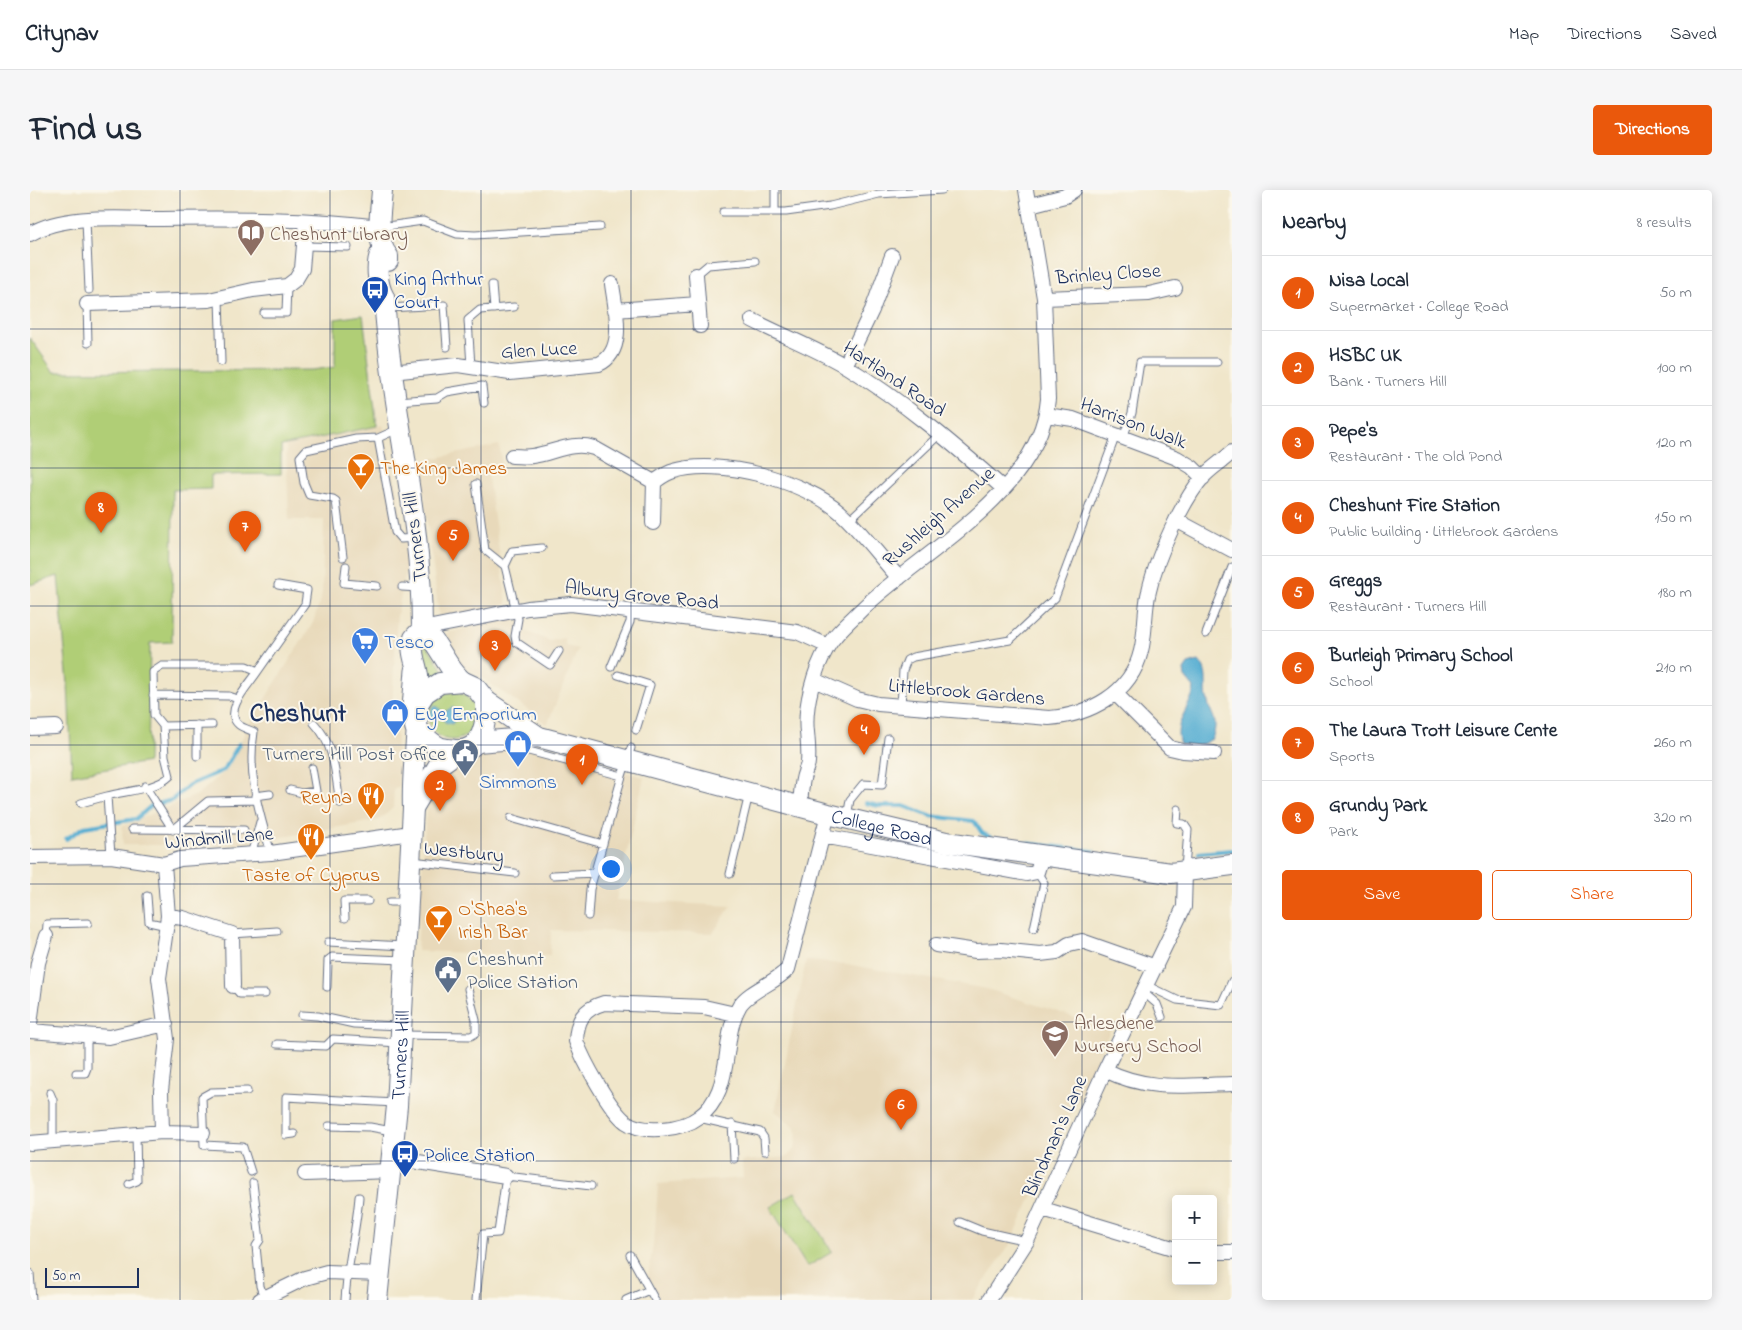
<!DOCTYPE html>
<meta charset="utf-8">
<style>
:root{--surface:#fff;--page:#f6f6f7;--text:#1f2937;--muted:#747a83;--line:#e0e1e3;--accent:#ea580c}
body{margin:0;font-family:"Indie Flower",sans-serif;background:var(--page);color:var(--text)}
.controls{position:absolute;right:15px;bottom:15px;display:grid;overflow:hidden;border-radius:5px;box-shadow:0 2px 12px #0003}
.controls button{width:45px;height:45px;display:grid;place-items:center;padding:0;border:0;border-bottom:1px solid var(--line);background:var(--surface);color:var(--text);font:25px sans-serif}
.scale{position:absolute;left:15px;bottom:12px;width:94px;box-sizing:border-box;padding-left:5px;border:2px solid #1b2f5e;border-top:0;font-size:14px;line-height:18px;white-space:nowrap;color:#1b2f5e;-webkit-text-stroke:4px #fbf7ec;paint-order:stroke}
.you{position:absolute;left:580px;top:678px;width:18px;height:18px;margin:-12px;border:4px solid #fff;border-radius:50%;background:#1a73e8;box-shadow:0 0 0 8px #1a73e833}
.badge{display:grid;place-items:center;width:32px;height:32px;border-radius:50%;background:var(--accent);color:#fff;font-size:16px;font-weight:700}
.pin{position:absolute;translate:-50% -41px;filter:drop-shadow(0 1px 2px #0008)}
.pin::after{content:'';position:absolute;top:26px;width:18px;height:15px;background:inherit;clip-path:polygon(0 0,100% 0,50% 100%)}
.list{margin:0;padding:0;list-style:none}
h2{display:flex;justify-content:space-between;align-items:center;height:65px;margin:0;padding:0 20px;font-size:21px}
h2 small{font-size:16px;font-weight:400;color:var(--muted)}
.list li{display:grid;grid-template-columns:32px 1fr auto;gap:15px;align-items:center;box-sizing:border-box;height:75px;padding:0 20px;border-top:1px solid var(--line)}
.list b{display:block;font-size:19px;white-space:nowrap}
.list p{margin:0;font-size:16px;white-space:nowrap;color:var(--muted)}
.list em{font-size:16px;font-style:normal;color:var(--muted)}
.actions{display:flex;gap:10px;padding:15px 20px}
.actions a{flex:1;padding:11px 0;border:1px solid var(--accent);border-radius:5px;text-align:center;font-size:18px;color:var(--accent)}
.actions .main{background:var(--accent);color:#fff}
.map{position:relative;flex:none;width:1202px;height:1110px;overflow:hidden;border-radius:5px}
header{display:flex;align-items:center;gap:30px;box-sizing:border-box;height:70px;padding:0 25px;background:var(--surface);border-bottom:1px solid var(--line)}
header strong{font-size:24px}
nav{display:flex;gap:28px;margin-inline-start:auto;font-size:18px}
.intro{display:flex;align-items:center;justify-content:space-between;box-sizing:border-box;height:120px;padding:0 30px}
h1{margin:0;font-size:35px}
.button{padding:12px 22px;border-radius:5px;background:var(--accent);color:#fff;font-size:18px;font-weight:700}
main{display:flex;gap:30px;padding:0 30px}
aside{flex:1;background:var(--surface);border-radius:5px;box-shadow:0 2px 12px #0003}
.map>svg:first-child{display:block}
.built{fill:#e8d9ba}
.green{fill:#b0ce76;stroke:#667e6a}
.water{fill:#55add2;stroke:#386e98}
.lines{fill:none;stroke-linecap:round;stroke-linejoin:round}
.stream{stroke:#55add2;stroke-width:4}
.service-casing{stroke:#666f84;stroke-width:9}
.minor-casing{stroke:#666f84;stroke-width:16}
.secondary-casing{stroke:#666f84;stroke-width:22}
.service{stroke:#fff;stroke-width:7}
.minor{stroke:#fff;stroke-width:14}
.secondary{stroke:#fff;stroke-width:20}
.grid{fill:none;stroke:#1b2f5e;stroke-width:1;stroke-opacity:0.55}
.labels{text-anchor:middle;stroke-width:4;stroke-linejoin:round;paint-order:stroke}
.education-label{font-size:20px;fill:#785e54;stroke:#fbf7ec;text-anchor:start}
.street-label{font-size:20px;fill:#1b2f5e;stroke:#fbf7ec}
.transit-label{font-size:20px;fill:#164399;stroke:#fbf7ec;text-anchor:start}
.food-label{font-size:20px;fill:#c56008;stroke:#fbf7ec;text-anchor:start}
.shop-label{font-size:20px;fill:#366cbe;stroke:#fbf7ec;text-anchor:start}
.service-label{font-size:20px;fill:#4e5e75;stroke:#fbf7ec;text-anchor:end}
.district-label{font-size:25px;font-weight:bold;fill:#1b2f5e;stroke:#fbf7ec}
</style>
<header>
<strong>Citynav</strong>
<nav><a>Map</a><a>Directions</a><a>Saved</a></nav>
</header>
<div class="intro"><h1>Find us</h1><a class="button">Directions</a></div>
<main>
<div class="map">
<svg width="1202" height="1110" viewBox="0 0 1202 1110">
<rect width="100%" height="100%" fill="#fbf7ec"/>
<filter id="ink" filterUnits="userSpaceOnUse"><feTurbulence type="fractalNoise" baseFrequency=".02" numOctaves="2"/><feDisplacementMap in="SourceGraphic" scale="10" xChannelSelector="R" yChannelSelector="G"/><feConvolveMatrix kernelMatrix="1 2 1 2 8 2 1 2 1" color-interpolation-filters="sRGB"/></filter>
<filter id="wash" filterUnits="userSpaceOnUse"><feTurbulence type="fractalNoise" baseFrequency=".0096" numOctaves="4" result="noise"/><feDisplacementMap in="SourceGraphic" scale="20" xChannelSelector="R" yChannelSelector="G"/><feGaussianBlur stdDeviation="1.12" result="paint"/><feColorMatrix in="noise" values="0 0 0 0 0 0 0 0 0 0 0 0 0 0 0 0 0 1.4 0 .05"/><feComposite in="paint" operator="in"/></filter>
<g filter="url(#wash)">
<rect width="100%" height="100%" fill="#f0e6ca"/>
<!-- built -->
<path class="built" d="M353 235 366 292 378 370 367 426 361 536 366 540 369 597 364 598 363 618 349 630 207 655H93L92 636 167 605 198 579 218 536 283 433 292 404 294 330H259L256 255Z
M469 255 473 277 457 280 477 414 460 420 409 426 390 271Z
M499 424 493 440 520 451 534 448 536 456 548 459 517 535 497 519 428 472 423 465 416 443Z
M468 558H503L614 587 586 710 701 716 683 743 521 740 520 766 387 761 395 630 401 603 419 578 437 566Z
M776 771 816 774 957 799 1081 839 979 1056 942 1110H630L618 1087 625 1042 628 994 713 988 712 971 757 967 765 958 767 942 764 936 745 921Z"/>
<!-- green -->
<path class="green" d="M333 125 347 236 251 256V284L181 285V299L143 300 142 452 120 453 118 572 42 585 38 494 28 386 0 395V148L24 182 282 180 305 177V129Z
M394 455H397L414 482 394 490Z
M398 526a24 24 0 1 1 48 0a24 24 0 1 1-48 0Z
M765 1002 802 1062 777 1077 740 1017Z"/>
<!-- water -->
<path class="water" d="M1169 471C1180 483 1174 495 1177 508 1180 526 1190 528 1182 549L1167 557 1150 554C1142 533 1161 518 1164 498L1155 487 1154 480 1158 474Z
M403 516 408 517 413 523 423 517 426 520 427 527 422 534 415 532 412 526 403 530 399 528Z"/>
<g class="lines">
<!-- stream -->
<path class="stream" d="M836 613 849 616H874L900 626 944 631 952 643 964 649
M36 649 54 637 106 629 121 616 142 610 159 595 194 580 209 554
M986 652 1063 661
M1169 663 1202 660"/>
</g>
</g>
<g filter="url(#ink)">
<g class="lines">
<defs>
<path id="service" d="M745 0V22
M693 22H756L800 16 849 4 912 0
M56 30 59 100
M350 37 393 31 427 44 445 45 570 37
M275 56 318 57
M666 85 678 75 725 71
M462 95 464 119
M189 109 191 172
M57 114 58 153
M358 118 414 115 417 157
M234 123H256L257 96
M441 176 438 130 450 120 484 117
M367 211 407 208 417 202 452 196 454 213
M368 239 348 248 365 342 371 349 385 348
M1093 248 1102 223 1110 172H1187
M446 294 455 360 475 376 488 429 485 446 486 452 520 475 529 461
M818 331 911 243
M313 367 306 311 303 309 279 305 274 293 270 267 276 260 326 249 348 248
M316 376 314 393 347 396
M475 376 482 361 512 358
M372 397 388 398
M1176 444 1202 377
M581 477 600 432 601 421
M379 480 376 517 382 533
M228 481 275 414 277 400 248 395
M588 485 620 495 606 540
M123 505 199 506 208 509
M871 517 873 480 877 470 883 467 980 450 1025 408 1086 245
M284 533C305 555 305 584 310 613
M167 535V566
M133 536 182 535
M480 556 592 586 601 558
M115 596 143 640 178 611 226 610
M260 600 272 603 286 601 282 578
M225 606 240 604
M51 613 77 606
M1148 619 1147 633 1154 634 1158 640 1155 679
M817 627 820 610 833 594 852 595 858 548
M481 628 573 654
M102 639 214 640
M221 665 230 632
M81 666 77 606C96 601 127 599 140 586L135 566 133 536 124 525 123 482 132 476H216L228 481C220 494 192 521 209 535 213 538 220 540 224 542 217 585 229 622 241 663
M382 671 485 683
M700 684 719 604
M523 685 565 683
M117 706 119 732 137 736
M360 712H376
M558 726 560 699 592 586
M315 728 314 711H338
M1004 738 1014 693 1007 682
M202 744 247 741
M16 746 17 734 58 733
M298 752 374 756
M1116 795 1147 810 1191 815 1202 791
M203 796 210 804H235
M297 797 298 770 302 767 373 770
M1113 802 1127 814 1132 827
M272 825 288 826 324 834 370 836
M373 845 441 846 446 843V830L438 799
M247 854 296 856 303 849 369 853
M46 883H55L57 878V847
M217 901 181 902 172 907 174 955 213 957 221 982
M20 903 23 910V951
M669 928 730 942 734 948 735 961
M702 934 704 969
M299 936 340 937 362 941
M264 944 256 945V907L365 913
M223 993 230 1050 226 1056 230 1096 234 1108
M99 994 107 991 106 944
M930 1032 952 1041 997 1051
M600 1065 625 1110
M0 1083 2 1110
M315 1110C317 1075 326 1042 329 1007
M446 1110 453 1044 468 1043 476 986 561 996
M596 1110 619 1100"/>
<path id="minor" d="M1000 15 1035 6 1044 0
M0 44C34 23 93 29 132 29 205 28 277 28 350 37
M666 85 670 136
M1014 108 1119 104 1145 98
M57 114 179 110 223 100 257 96 266 89 272 79 276 31
M585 120 668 114
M722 130C753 146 787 159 817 177 874 212 923 254 973 298
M815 176 842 120 862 66
M361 182 428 175 480 183 569 174C597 161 585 118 582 94
M1016 225 1043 229 1147 268 1162 277 1173 288
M482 266C489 266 496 267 502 266 524 263 541 251 564 258L624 292C630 288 636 283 644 281 689 267 775 291 810 322 831 341 849 366 869 388
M1146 330 1202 360
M623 333 624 292
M392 439 498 418 541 414 767 442 798 456
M784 490 827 509 848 514 1019 528C1059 525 1101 504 1111 461 1116 442 1114 420 1119 401 1126 369 1152 311 1173 287 1181 278 1193 271 1202 262
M1086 504 1140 558 1153 561 1184 563
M0 538 26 537
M770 616C771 606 771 592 775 582 776 578 778 576 778 572 779 561 778 553 777 542 774 517 784 480 797 458 805 443 820 431 832 419 894 360 1010 302 1018 209L1014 108 996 0
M793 646 997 684 1007 682 1012 666
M0 667 81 666 134 674 150 669 241 663 381 643
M138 726 153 728 202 744 203 796
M906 755 946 761 971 760 1010 764 1027 762 1039 754 1052 751 1126 777
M705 824 674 817 574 813C553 819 547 830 546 851 553 870 580 920 596 932 613 944 652 940 669 927 678 921 685 910 689 900 700 873 695 840 710 815 719 801 745 793 758 779L798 624
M0 834 8 773 16 746
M0 841 79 847 136 834
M1075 880C1119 902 1155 895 1202 894
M132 942 131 901 137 849 129 788 138 726 134 674
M0 953 132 942 173 943
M363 968 476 986
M275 984 361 981
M1013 1019 1146 1059
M1183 1062H1202
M230 1110 275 1088 297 1082 350 1084
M959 1110 997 1051 1075 880 1154 717 1155 682"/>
<g id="secondary">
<path d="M352 0C351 20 344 50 358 66V71"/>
<path d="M392 439C409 452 415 476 432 491"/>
<path id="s1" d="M388 514 395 503 410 493 432 491 445 497 456 511 509 547 798 624 916 652 1141 683 1202 675"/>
<path d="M385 537C393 544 400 553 409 557 414 559 420 559 425 560 453 563 457 531 456 511"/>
<path d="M447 552 509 547"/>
<path d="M383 618 408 576 430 560"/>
<path id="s2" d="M347 1110 367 916 383 618C381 574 391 530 388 486 387 474 379 461 384 448 386 445 390 442 392 439 392 327 361 218 354 107 347 95 345 72 352 60"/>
</g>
</defs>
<!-- service casing -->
<use href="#service" class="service-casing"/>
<!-- minor casing -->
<use href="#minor" class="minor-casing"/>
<!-- secondary casing -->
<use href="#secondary" class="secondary-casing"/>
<!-- service -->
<use href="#service" class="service"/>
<!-- minor -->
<use href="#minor" class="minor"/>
<!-- secondary -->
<use href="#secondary" class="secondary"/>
</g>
</g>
<!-- grid -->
<path class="grid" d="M150 0V1110M300 0V1110M451 0V1110M601 0V1110M751 0V1110M901 0V1110M1052 0V1110M0 139H1202M0 278H1202M0 416H1202M0 555H1202M0 694H1202M0 832H1202M0 971H1202"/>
<!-- icons -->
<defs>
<symbol id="library-pin" viewBox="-11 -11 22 30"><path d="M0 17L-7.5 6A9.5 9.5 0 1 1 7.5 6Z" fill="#8d6e63" stroke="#fbf7ec"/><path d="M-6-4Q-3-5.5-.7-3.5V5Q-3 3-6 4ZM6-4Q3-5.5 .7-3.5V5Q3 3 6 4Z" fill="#fff"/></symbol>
<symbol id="bus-pin" viewBox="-11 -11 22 30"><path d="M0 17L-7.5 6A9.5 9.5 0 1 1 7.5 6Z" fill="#1a4fb4" stroke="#fbf7ec"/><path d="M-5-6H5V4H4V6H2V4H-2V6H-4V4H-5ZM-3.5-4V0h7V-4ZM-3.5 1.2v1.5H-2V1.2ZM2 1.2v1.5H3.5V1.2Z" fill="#fff"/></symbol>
<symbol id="bar-pin" viewBox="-11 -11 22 30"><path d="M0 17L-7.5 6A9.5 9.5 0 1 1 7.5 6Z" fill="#e8710a" stroke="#fbf7ec"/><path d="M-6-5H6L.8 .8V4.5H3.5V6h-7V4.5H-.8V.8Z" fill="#fff"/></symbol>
<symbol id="supermarket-pin" viewBox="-11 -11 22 30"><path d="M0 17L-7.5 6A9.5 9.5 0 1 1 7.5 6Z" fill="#3f7fe0" stroke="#fbf7ec"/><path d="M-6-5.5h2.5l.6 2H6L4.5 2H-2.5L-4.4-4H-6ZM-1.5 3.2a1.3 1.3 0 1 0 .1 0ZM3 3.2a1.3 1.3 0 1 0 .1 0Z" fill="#fff"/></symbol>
<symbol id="shop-pin" viewBox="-11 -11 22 30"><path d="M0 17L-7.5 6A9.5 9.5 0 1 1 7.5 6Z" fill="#3f7fe0" stroke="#fbf7ec"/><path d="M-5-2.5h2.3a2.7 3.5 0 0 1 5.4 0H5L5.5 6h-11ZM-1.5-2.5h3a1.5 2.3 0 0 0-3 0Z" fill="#fff"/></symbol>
<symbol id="civic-pin" viewBox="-11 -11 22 30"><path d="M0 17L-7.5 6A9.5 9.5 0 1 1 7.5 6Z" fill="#5c6f8a" stroke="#fbf7ec"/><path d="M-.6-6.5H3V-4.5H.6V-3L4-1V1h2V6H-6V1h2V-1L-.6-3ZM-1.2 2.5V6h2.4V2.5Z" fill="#fff"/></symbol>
<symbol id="restaurant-pin" viewBox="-11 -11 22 30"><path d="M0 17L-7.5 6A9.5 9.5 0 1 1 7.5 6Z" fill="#e8710a" stroke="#fbf7ec"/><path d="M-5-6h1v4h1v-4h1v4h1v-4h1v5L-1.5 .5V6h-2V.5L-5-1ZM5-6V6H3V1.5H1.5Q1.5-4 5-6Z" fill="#fff"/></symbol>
<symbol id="school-pin" viewBox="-11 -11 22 30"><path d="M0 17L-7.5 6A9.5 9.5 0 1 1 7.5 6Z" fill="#8d6e63" stroke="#fbf7ec"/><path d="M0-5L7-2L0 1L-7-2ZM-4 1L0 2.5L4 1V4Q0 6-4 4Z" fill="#fff"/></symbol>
</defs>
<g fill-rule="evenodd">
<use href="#library-pin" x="205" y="27" width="32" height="43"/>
<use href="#bus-pin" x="329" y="84" width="32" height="43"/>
<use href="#bar-pin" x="315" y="261" width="32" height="43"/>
<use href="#supermarket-pin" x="319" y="435" width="32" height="43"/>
<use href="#shop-pin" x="349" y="507" width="32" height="43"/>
<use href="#shop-pin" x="472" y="538" width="32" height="43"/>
<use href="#civic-pin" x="419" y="547" width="32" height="43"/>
<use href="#restaurant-pin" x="325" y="590" width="32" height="43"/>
<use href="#restaurant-pin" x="265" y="631" width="32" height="43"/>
<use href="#bar-pin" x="393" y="713" width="32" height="43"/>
<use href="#civic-pin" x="402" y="764" width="32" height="43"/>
<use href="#school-pin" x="1009" y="828" width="32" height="43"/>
<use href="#bus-pin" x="359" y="948" width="32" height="43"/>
</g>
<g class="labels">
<!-- education labels -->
<g class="education-label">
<text x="240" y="50">Cheshunt Library</text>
<text x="1044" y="839">Arlesdene<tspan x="1044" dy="23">Nursery School</tspan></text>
</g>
<!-- street labels -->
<g class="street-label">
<text transform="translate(1078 83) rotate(-4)" y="7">Brinley Close</text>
<text transform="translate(509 159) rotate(-3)" y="7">Glen Luce</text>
<text transform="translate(865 188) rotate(34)" y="7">Hartland Road</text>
<text transform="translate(1104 232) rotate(21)" y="7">Harrison Walk</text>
<text transform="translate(908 326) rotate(-41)" y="7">Rushleigh Avenue</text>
<text transform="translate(384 347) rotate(-97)" y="7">Turners Hill</text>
<text transform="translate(612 404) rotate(6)" y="7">Albury Grove Road</text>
<text transform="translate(937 501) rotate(5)" y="7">Littlebrook Gardens</text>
<text dy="7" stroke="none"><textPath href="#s1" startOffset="504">College Road</textPath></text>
<text transform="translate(189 647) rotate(-5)" y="7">Windmill Lane</text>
<text transform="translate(434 661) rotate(6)" y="7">Westbury</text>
<text dy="7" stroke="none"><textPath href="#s2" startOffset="246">Turners Hill</textPath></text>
<text transform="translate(1024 946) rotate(-66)" y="7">Blindman's Lane</text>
</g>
<!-- transit labels -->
<g class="transit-label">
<text x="364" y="95">King Arthur<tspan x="364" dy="23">Court</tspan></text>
<text x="394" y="971">Police Station</text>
</g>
<!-- food labels -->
<g class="food-label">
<text x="350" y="284">The King James</text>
<text x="322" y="613" text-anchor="end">Reyna</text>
<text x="281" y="691" text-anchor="middle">Taste of Cyprus</text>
<text x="428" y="725">O'Shea's<tspan x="428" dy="23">Irish Bar</tspan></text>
</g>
<!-- shop labels -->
<g class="shop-label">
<text x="354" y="458">Tesco</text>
<text x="384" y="530">Eye Emporium</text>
<text x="488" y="598" text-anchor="middle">Simmons</text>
</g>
<!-- service labels -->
<g class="service-label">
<text x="416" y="570">Turners Hill Post Office</text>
<text x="437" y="775" text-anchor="start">Cheshunt<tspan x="437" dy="23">Police Station</tspan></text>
</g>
<!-- district labels -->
<g class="district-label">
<text x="268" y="531">Cheshunt</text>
</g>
</g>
</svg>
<div class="controls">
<button>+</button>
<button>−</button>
</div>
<div class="scale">50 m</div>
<div class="you"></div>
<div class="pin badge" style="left:552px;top:595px">1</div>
<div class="pin badge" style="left:410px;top:621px">2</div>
<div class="pin badge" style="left:465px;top:481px">3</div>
<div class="pin badge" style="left:834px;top:565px">4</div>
<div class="pin badge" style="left:423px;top:371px">5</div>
<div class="pin badge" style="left:871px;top:940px">6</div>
<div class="pin badge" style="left:215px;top:362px">7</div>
<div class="pin badge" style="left:71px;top:343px">8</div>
</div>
<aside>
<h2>Nearby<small>8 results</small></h2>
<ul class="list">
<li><span class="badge">1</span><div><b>Nisa Local</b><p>Supermarket · College Road</p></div><em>50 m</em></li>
<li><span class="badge">2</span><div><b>HSBC UK</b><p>Bank · Turners Hill</p></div><em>100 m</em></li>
<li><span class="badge">3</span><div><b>Pepe's</b><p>Restaurant · The Old Pond</p></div><em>120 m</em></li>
<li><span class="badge">4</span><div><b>Cheshunt Fire Station</b><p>Public building · Littlebrook Gardens</p></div><em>150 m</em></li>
<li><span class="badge">5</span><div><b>Greggs</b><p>Restaurant · Turners Hill</p></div><em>180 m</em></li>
<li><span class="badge">6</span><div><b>Burleigh Primary School</b><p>School</p></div><em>210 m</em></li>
<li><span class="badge">7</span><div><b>The Laura Trott Leisure Cente</b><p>Sports</p></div><em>260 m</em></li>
<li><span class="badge">8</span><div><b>Grundy Park</b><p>Park</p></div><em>320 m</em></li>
</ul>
<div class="actions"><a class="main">Save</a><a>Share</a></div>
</aside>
</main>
